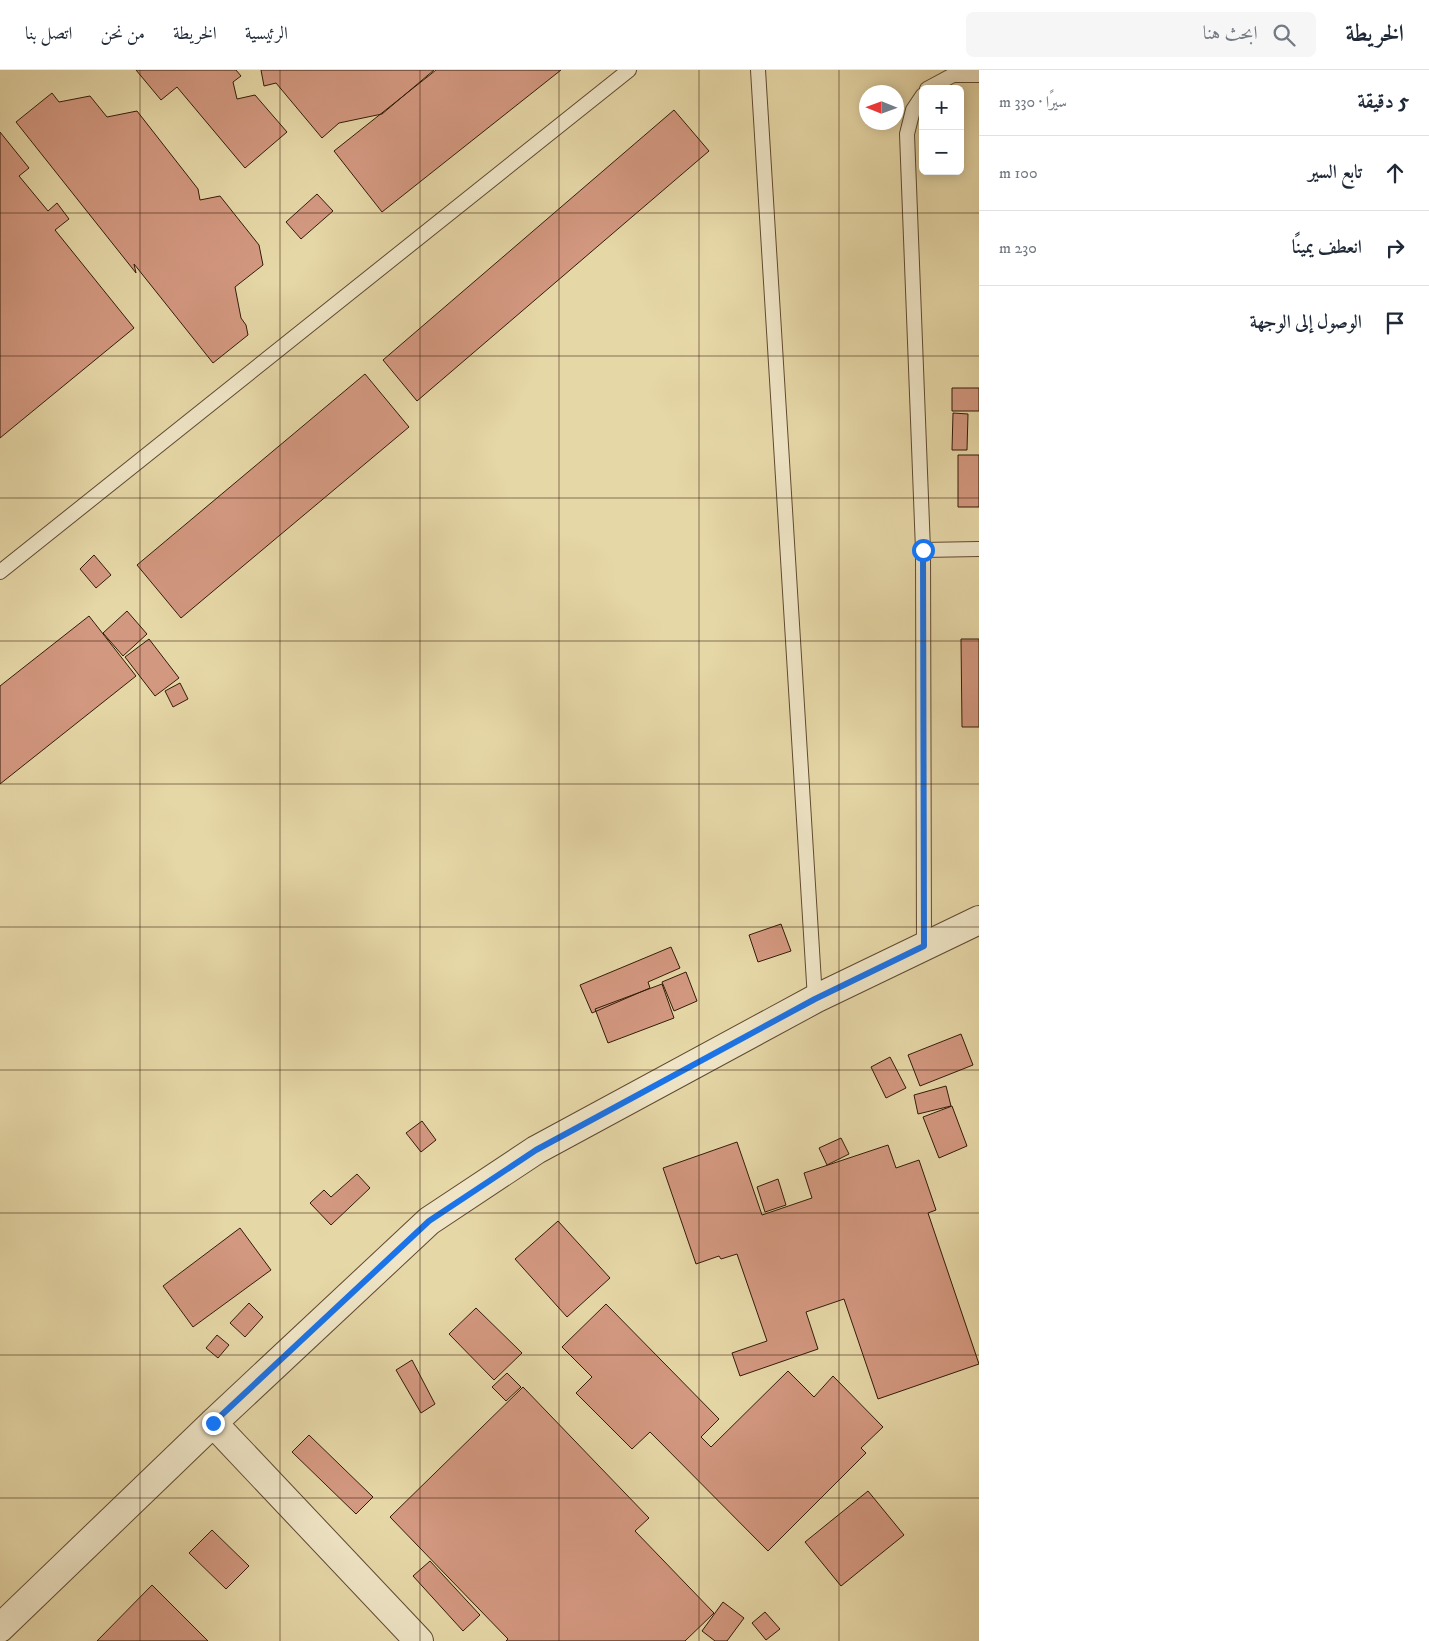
<!DOCTYPE html>
<html lang="ar">
<meta charset="utf-8">
<style>
:root{--surface:#fff;--page:#f6f6f7;--text:#1f2937;--muted:#747a83;--line:#e0e1e3}
body{margin:0;font-family:"IM FELL DW Pica",Amiri,serif;background:var(--page);color:var(--text);direction:rtl}
.controls{position:absolute;right:15px;top:15px;display:grid;overflow:hidden;border-radius:8px;box-shadow:0 2px 12px #0003}
.controls button{width:45px;height:45px;display:grid;place-items:center;padding:0;border:0;border-bottom:1px solid var(--line);background:var(--surface);color:var(--text);font:25px sans-serif}
.compass{position:absolute;left:859px;top:15px;width:45px;height:45px;border-radius:50%;background:var(--surface);box-shadow:0 2px 12px #0003;rotate:271deg}
.stop{position:absolute;width:15px;height:15px;margin:-11px;border:4px solid #1a73e8;border-radius:50%;background:#fff}
.stop.end{background:#1a73e8;border-color:#fff;box-shadow:0 1px 5px #0008}
.list{margin:0;padding:0;list-style:none}
h2{display:flex;justify-content:space-between;align-items:center;height:65px;margin:0;padding:0 20px;font-size:21px}
h2 small{font-size:16px;font-weight:400;color:var(--muted)}
.list li{display:grid;grid-template-columns:32px 1fr auto;gap:15px;align-items:center;box-sizing:border-box;height:75px;padding:0 20px;border-top:1px solid var(--line)}
.list b{display:block;font-size:19px;white-space:nowrap}
.list em{font-size:16px;font-style:normal;color:var(--muted)}
.icon{flex:none;width:28px;height:28px;fill:none;stroke:currentColor;stroke-width:2;stroke-linecap:round;stroke-linejoin:round}
.map{position:relative;flex:none;width:979px;height:1571px;overflow:hidden;direction:ltr}
header{display:flex;align-items:center;gap:30px;box-sizing:border-box;height:70px;padding:0 25px;background:var(--surface);border-bottom:1px solid var(--line)}
header strong{font-size:24px}
nav{display:flex;gap:28px;margin-inline-start:auto;font-size:18px}
.search{width:350px;height:45px;background:var(--page);display:flex;align-items:center;gap:12px;box-sizing:border-box;padding:0 18px;border-radius:8px;color:var(--muted);font-size:19px}
main{display:flex}
aside{flex:1;background:var(--surface)}
.map>svg:first-child{display:block}
.building{fill:#d39880;stroke:#331b09}
.lines{fill:none;stroke-linecap:round;stroke-linejoin:round}
.service-casing{stroke:#604a30;stroke-width:16}
.minor-casing{stroke:#604a30;stroke-width:30}
.service{stroke:#efe5c6;stroke-width:14}
.minor{stroke:#efe5c6;stroke-width:28}
.route{stroke:#1a73e8;stroke-width:6}
.grid{fill:none;stroke:#331b09;stroke-width:1;stroke-opacity:0.55}
</style>
<header>
<strong>الخريطة</strong>
<div class="search"><svg class="icon" aria-label="search" viewBox="0 0 24 24"><circle cx="10" cy="10" r="6"/><path d="M15 15l6 6"/></svg>ابحث هنا</div>
<nav><a>الرئيسية</a><a>الخريطة</a><a>من نحن</a><a>اتصل بنا</a></nav>
</header>
<main>
<aside>
<h2>5 دقيقة<small>سيرًا · 330 m</small></h2>
<ul class="list">
<li><svg class="icon" aria-label="ahead" viewBox="0 0 24 24"><path d="M12 20V5M6 11l6-6 6 6"/></svg><div><b>تابع السير</b></div><em>100 m</em></li>
<li><svg class="icon" aria-label="right" viewBox="0 0 24 24"><path d="M7 20v-9h11M14 6l5 5-5 5"/></svg><div><b>انعطف يمينًا</b></div><em>230 m</em></li>
<li><svg class="icon" aria-label="arrive" viewBox="0 0 24 24"><path d="M6 21V4h12l-3 4 3 4H6"/></svg><div><b>الوصول إلى الوجهة</b></div></li>
</ul>
</aside>
<div class="map">
<svg width="979" height="1571" viewBox="0 0 979 1571">
<rect width="100%" height="100%" fill="#e6d7a7"/>
<filter id="stains"><feTurbulence type="fractalNoise" baseFrequency=".004" numOctaves="4"/><feColorMatrix values="0 0 0 0 .2 0 0 0 0 .09 0 0 0 0 .02 0 0 0 .5 -.17"/></filter>
<radialGradient id="worn" r=".72"><stop offset=".6" stop-color="#630" stop-opacity="0"/><stop offset="1" stop-color="#630" stop-opacity=".3"/></radialGradient>
<!-- building -->
<path class="building" d="M136 0H236L241 6 233 12 237 29 255 25 287 62 245 98 177 17 161 30Z
M261 0H434L382 44 339 53 322 68 276 13 264 16Z
M436 0H561L382 142 334 81Z
M52 23 59 32 90 26 107 47 137 41 198 119 200 130 220 126 259 175 263 195 235 217 241 248 246 255 248 265 213 293 134 194 136 203 16 52Z
M674 40 709 81 417 331 383 290Z
M0 62 29 98 19 106 48 141 57 133 69 149 55 160 134 258 0 368Z
M317 124 333 141 301 169 286 152Z
M365 304 409 357 181 548 137 495Z
M952 318H979V341H952Z
M953 343 968 344 967 380H952Z
M958 385H979V437H958Z
M94 485 111 505 96 518 80 499Z
M127 541 147 564 123 586 103 563Z
M89 546 136 606 0 714V616Z
M149 569 179 608 155 626 125 587Z
M961 569H979V657H962Z
M180 613 188 629 173 637 165 621Z
M781 854 791 881 758 892 749 865Z
M671 877 680 898 648 912 650 918 592 943 580 915Z
M686 902 697 931 674 941 662 912Z
M662 914 674 948 608 973 595 939Z
M961 964 973 995 920 1016 908 985Z
M890 987 906 1018 886 1028 871 997Z
M946 1016 951 1036 918 1044 914 1025Z
M952 1036 967 1076 939 1088 923 1047Z
M422 1051 436 1070 421 1082 406 1063Z
M841 1068 849 1084 827 1095 819 1078Z
M737 1072 762 1145 812 1128 804 1103 888 1075 896 1098 919 1090 936 1140 928 1143 979 1294 878 1329 844 1229 806 1242 818 1279 740 1306 732 1283 767 1271 737 1184 721 1189 719 1186 696 1194 663 1098Z
M357 1104 370 1118 331 1155 310 1133 324 1120 331 1127Z
M778 1109 786 1135 765 1142 757 1117Z
M558 1151 610 1208 567 1247 515 1189Z
M240 1158 271 1200 193 1257 163 1216Z
M249 1233 263 1247 245 1267 230 1253Z
M606 1234 719 1349 701 1367 711 1377 788 1301 814 1327 833 1306 883 1357 861 1378 866 1383 768 1481 650 1362 632 1379 576 1323 592 1307 562 1277Z
M476 1238 522 1283 494 1310 449 1264Z
M217 1265 229 1275 218 1288 206 1278Z
M412 1290 435 1334 421 1343 396 1300Z
M507 1303 521 1317 506 1331 492 1317Z
M523 1317 649 1448 635 1461 714 1543 685 1571H506L508 1569 390 1447Z
M309 1365 373 1427 356 1444 292 1382Z
M868 1421 904 1465 841 1516 805 1472Z
M212 1460 249 1496 226 1519 189 1483Z
M430 1491 480 1545 463 1561 413 1506Z
M152 1515 208 1571H97Z
M723 1532 744 1548 727 1571H715L702 1561Z
M765 1542 780 1559 766 1570 752 1553Z"/>
<g class="lines">
<defs>
<path id="service" d="M758 0 815 929
M927 19 953 5H979
M923 25 913 40 907 64 923 480 924 876
M923 480 979 479
M0 502 629 0"/>
<path id="minor" d="M213 1353 419 1571
M0 1558 213 1353 429 1151 536 1080 815 929 979 850"/>
</defs>
<!-- service casing -->
<use href="#service" class="service-casing"/>
<!-- minor casing -->
<use href="#minor" class="minor-casing"/>
<!-- service -->
<use href="#service" class="service"/>
<!-- minor -->
<use href="#minor" class="minor"/>
</g>
<g class="lines">
<!-- route -->
<path class="route" d="M213 1353 429 1151 536 1080 815 929 924 876 923 480"/>
</g>
<!-- grid -->
<path class="grid" d="M140 0V1571M280 0V1571M420 0V1571M559 0V1571M699 0V1571M839 0V1571M0 143H979M0 286H979M0 428H979M0 571H979M0 714H979M0 857H979M0 1000H979M0 1143H979M0 1285H979M0 1428H979"/>
<rect width="100%" height="100%" filter="url(#stains)"/>
<rect width="100%" height="100%" fill="url(#worn)"/>
</svg>
<div class="controls">
<button>+</button>
<button>−</button>
</div>
<svg class="compass" viewBox="-18 -18 36 36"><path d="M0-13l5 13h-10z" fill="#e53935"/><path d="M0 13l5-13h-10z" fill="#747a83"/></svg>
<div class="stop" style="left:923px;top:480px"></div>
<div class="stop end" style="left:213px;top:1353px"></div>
</div>
</main>
